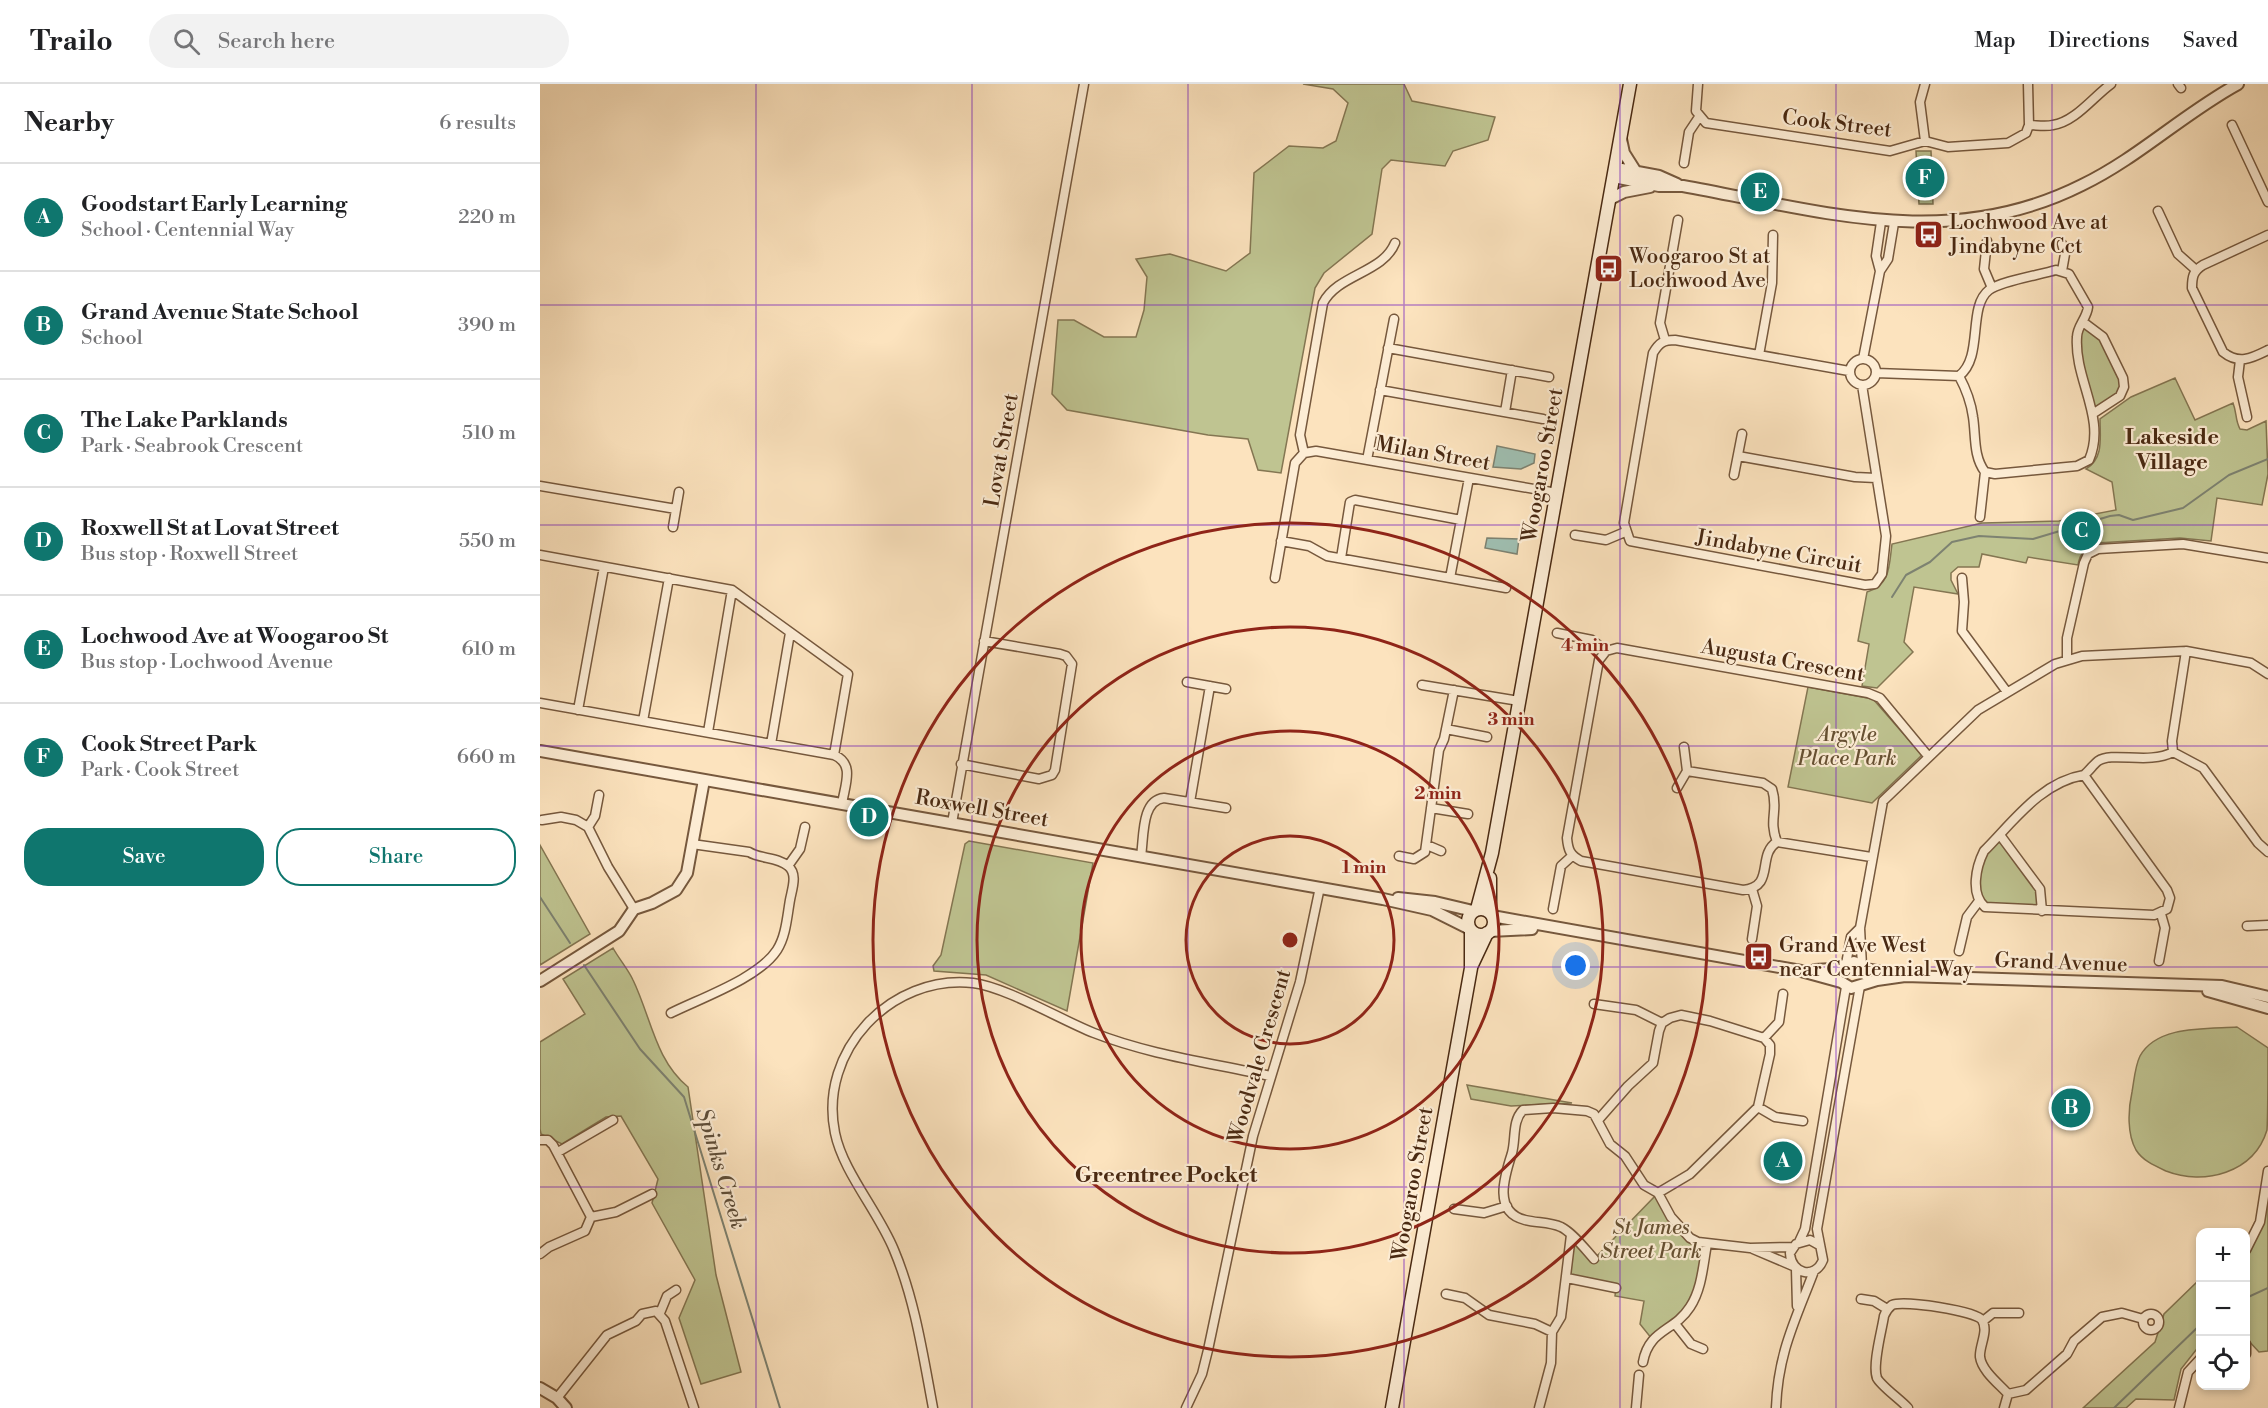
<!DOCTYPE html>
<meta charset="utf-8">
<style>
:root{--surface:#fff;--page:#f2f2f2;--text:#202124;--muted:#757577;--line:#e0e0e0;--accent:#0f766e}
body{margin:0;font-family:"Libre Bodoni",serif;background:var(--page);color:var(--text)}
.controls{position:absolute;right:18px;bottom:18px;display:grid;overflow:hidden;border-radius:12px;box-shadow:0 3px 9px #0003}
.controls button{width:54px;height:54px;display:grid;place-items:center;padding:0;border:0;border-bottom:2px solid var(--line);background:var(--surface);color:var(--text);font:30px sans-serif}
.you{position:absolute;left:1036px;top:882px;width:21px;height:21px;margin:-15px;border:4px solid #fff;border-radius:50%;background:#1a73e8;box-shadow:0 0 0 9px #1a73e833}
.badge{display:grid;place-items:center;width:39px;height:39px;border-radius:50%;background:var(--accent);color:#fff;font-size:20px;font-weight:700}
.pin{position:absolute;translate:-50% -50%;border:3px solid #fff;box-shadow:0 2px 6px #0006}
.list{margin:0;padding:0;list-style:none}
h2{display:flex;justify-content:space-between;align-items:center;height:78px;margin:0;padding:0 24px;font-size:26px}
h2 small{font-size:20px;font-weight:400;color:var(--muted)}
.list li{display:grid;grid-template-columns:39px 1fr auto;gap:18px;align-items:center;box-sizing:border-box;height:108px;padding:0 24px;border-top:2px solid var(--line)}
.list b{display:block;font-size:22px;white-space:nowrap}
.list p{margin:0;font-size:20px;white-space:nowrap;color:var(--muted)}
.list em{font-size:20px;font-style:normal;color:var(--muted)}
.actions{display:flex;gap:12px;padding:18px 24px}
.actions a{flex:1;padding:14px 0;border:2px solid var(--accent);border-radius:24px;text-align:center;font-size:21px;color:var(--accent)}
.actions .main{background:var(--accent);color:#fff}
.icon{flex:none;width:33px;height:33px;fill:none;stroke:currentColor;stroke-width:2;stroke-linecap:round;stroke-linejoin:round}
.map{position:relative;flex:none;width:1728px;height:1324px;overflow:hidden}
header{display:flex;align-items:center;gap:36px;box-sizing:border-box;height:84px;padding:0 30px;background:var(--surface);border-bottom:2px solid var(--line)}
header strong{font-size:28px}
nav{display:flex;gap:33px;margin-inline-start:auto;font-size:21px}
.search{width:420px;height:54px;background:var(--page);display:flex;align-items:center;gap:15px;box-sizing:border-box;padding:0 21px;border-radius:33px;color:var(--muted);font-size:22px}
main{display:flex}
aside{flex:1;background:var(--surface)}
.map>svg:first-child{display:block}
.green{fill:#bfc491;stroke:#847652;stroke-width:1.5}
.water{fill:#9fbeb0;stroke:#7d8271;stroke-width:1.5}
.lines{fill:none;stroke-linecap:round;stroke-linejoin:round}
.stream{stroke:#7d8271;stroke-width:2}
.minor-casing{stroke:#76583d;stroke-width:11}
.tertiary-casing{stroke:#76583d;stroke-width:14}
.secondary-casing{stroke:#492912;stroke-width:15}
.minor{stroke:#fdedd5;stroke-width:8}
.tertiary{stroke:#fdedd5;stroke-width:10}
.secondary{stroke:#fdedd5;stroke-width:12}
.grid{fill:none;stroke:#7b2cbf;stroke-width:1.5;stroke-opacity:0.55}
.ring{fill:none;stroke:#8f2418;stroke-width:3}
.labels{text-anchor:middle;stroke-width:4.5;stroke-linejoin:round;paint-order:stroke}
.street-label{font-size:21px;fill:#492912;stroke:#fdedd5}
.poi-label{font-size:21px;fill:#492912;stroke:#fdedd5;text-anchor:start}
.park-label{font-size:21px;font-style:italic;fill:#665032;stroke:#fdedd5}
.neighbourhood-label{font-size:22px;font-weight:bold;fill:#492912;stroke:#fdedd5}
.water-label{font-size:22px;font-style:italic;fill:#5e4e3a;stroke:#fdedd5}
.centre{fill:#8f2418;stroke:#fdedd5;stroke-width:3}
.ring-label{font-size:18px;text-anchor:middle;font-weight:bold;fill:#8f2418;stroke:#fdedd5;stroke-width:4.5;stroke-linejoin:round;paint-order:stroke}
</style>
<header>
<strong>Trailo</strong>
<div class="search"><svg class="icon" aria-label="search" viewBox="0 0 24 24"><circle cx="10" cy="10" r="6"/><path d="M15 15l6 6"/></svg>Search here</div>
<nav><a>Map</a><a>Directions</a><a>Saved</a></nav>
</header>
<main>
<aside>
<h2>Nearby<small>6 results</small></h2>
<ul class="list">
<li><span class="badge">A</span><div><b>Goodstart Early Learning</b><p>School · Centennial Way</p></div><em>220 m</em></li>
<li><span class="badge">B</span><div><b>Grand Avenue State School</b><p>School</p></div><em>390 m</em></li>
<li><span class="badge">C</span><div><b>The Lake Parklands</b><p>Park · Seabrook Crescent</p></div><em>510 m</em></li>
<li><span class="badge">D</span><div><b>Roxwell St at Lovat Street</b><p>Bus stop · Roxwell Street</p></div><em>550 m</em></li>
<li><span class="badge">E</span><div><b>Lochwood Ave at Woogaroo St</b><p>Bus stop · Lochwood Avenue</p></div><em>610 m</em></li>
<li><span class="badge">F</span><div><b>Cook Street Park</b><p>Park · Cook Street</p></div><em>660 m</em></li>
</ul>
<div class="actions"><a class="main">Save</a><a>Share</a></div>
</aside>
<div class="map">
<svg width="1728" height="1324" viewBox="0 0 1728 1324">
<rect width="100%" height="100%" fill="#fce3be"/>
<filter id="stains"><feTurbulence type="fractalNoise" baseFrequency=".00333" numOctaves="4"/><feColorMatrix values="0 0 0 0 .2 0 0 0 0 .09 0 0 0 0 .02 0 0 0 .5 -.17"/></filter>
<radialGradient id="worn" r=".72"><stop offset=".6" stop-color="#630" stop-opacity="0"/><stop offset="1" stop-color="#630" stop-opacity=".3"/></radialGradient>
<!-- green -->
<path class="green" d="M763 0H864L872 17 955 33 948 56 913 67 905 82 851 76 842 85 832 150 784 189 775 204 741 389 718 386 708 355 668 351 527 326 512 310 518 236H534L564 253H596L604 226 607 193 596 175 630 170 686 187 710 169 714 89 749 62 783 64 796 57 808 19 793 5Z
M1376 67H1391L1393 120H1379Z
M1543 238C1566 252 1584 285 1580 312L1554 329 1545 307 1538 246Z
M1635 294 1655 336 1693 319C1697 329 1695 336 1700 345L1707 346 1726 337 1728 390 1722 421 1677 414 1671 457 1640 454 1557 459C1546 464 1540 468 1538 481L1488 473 1486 479 1442 470 1439 483H1418L1411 489V496L1418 510 1374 503 1364 558 1373 568 1337 604 1322 602 1329 560 1318 557 1327 508C1351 501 1349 481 1352 460L1442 439 1519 437 1576 426 1572 398 1546 385C1564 374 1560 354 1560 335L1591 313Z
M1268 603 1333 615 1382 671 1332 719 1248 703Z
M1460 751 1500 805 1502 827 1456 825 1439 817 1440 775Z
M429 757 553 779 527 927 446 891 394 887 393 882 401 871 425 760Z
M0 761 50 850 0 881Z
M73 864C79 875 88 885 93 896 111 933 115 976 148 1003L176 1191 201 1288 161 1300 139 1234 155 1196 112 1119 118 1095 81 1032 66 1033 22 1060 1 1050 0 1045V958L45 930 23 895Z
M1697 943 1728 964C1728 983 1728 1030 1727 1046 1714 1089 1664 1102 1626 1087 1615 1082 1603 1077 1596 1066 1587 1050 1588 1026 1592 1008 1594 997 1595 982 1600 972 1617 941 1667 945 1697 943Z
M927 1001 1032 1019 971 1022 931 1015Z
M1728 1087V1267L1719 1268 1706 1254V1166L1714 1152Z
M1118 1109C1132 1128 1140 1156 1167 1160 1162 1185 1161 1226 1136 1241 1127 1246 1121 1248 1112 1255L1100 1240 1104 1217 1075 1212 1076 1204 1027 1194 1031 1151 1055 1174Z
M1660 1195V1261L1641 1285 1634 1316 1596 1315 1586 1324H1543L1615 1258 1624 1230Z"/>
<!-- water -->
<path class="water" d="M957 362 995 370 994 379 981 385 953 383Z
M947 454 979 455 977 470 945 464Z"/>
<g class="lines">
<!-- stream -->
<path class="stream" d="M1352 513 1366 491 1390 478 1412 458 1439 452 1493 455 1570 432 1579 431 1593 436 1643 424 1689 391 1728 375
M0 813 30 859
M44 881 100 965 144 1013 240 1324
M1706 1214 1728 1204
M1574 1324 1660 1241"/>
<defs>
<path id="minor" d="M1158 0 1156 27 1166 39 1350 67 1385 57 1408 63 1468 59 1486 49 1489 41 1488 0
M1638 0 1641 4
M1489 41C1496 41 1505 43 1513 41 1535 38 1553 13 1571 0
M1692 41 1728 118
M1385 57 1380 18 1385 0
M1144 79 1149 48 1159 33
M1618 127 1638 170 1656 186
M1728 151 1663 181C1653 187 1652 193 1652 204L1683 268C1699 281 1712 274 1728 266
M1447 157 1444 185 1452 204
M1516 186 1529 190 1548 223C1547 234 1537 242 1537 253 1534 296 1567 334 1549 376L1537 382 1455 390 1445 388C1433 372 1436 352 1433 333 1431 318 1426 305 1419 292 1444 273 1427 223 1449 206 1461 197 1499 191 1516 186Z
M1340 187 1336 172 1341 138
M1522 187 1525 170 1522 160
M1543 238 1563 253 1583 294 1584 303 1580 312 1554 329
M1125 256 1120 239 1138 136
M848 264 1009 293
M1219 271 1232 199 1233 151
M1310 288a13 13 0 1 1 26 0a13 13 0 1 1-26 0Z
M1323 275 1340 187 1348 175 1354 139
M1700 276 1698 293 1707 333
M1309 287 1135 256C1123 256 1119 259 1113 269L1084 439 1090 457 1325 501 1335 500 1342 490 1346 452 1322 301
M1336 289 1419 292
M840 306 1003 335
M965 328 972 286
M764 369 776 367 1017 409
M1198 372 1315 393 1336 394
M827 376 854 235
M1194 391 1202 350
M0 402 136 425
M1440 433 1445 388
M133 443 139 408
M1035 451 1066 456 1085 448
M741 457 769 462 787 472 910 494 929 394
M0 471 192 506 308 590 294 671
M801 474 810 418 815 416 921 436
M735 494 755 379 764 369 760 351 783 219C798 190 843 189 855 159
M910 494 966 504
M1422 494 1424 518 1422 547 1467 608
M1017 549 1052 556 1066 567
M1646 567 1632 657 1633 668 1663 684 1718 759 1728 768
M1527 575V554L1544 479 1548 470 1558 465 1643 460 1728 474
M647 598 686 605
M882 601 979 617
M0 619 294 671C315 680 305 700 302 720
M38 626 64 483
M103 637 129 494
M906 645 947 653
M168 648 192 506
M231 660 250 549
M421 680 499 695 512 691 515 686 532 580 526 572 520 570 444 557
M1147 687 1223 699 1232 705C1239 726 1228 735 1237 758
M1544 691 1627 806 1630 814 1627 825 1614 831 1445 823C1430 810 1436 783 1444 767 1473 738 1501 698 1544 691Z
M1544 691C1549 687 1553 681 1558 677 1573 667 1609 681 1633 668
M1137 704 1147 687 1144 663
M650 718 670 602
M891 724 928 730
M2 736 21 733 36 736 48 743 68 783 94 825
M412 739 544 0
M48 743 55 732 59 711
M1460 751 1500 805 1502 827
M887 761 901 767
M601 772C604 754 601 716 624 714L686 724
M859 772 874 775 885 768 899 666 904 655 914 606
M1331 773 1237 758C1216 771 1236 803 1203 806L1041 777C1030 771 1028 766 1027 754L1059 576 1066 567 1077 564 1328 609 1340 614 1388 672
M248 782 260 765 265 743
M1013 825 1021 782 1032 772
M1707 842 1728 841
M1212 855 1217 822 1212 805
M1419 867 1427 833 1439 817
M1619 877 1625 844 1621 830
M1306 880 1311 853 1320 844
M1322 882 1320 844 1343 717 1438 626 1515 580 1542 572 1646 567 1711 579 1728 590
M1054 920 1096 926 1122 939
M131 929C161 914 219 894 237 866 246 852 247 833 250 816 252 805 258 790 248 782 238 773 220 775 209 768L152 760
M1224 954 1239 938 1243 910
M1218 1023 1235 1033 1263 1037
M1059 1035 1088 1002 1113 979 1119 947 1122 939 1130 934 1141 931 1170 937 1224 954 1230 961V970L1218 1023 1150 1090 1118 1109
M0 1056H8L13 1061 51 1133 45 1147 9 1163 0 1170
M18 1068 73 1036
M914 1125 944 1129 967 1122
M51 1133 76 1128 112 1110
M1259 1158 1265 1145 1306 903
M1279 1161 1270 1156 1256 1160 1250 1169C1251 1190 1275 1196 1283 1176L1277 1145 1320 902
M1213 1165 1253 1182
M1706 1166 1720 1138 1728 1087
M1054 1175C1045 1165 1033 1149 1021 1143 1010 1138 997 1139 985 1136 952 1128 965 1091 972 1069 976 1054 972 1037 983 1026L1013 1024 1047 1027 1054 1030 1070 1060 1085 1072 1104 1101 1118 1109 1131 1133 1150 1154 1158 1158 1210 1164 1253 1163
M1256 1185 1257 1222
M1027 1194 1076 1204
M906 1210 925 1214 949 1231 995 1240 1012 1248
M1321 1215 1334 1217 1347 1225
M120 1229 127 1212 136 1206
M1603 1238a8 8 0 1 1 16 0a8 8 0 1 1-16 0Z
M1443 1237 1453 1229H1479
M1136 1241 1151 1260 1163 1265
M1706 1260V1270
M1103 1278C1109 1245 1134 1248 1150 1223 1162 1205 1163 1181 1167 1160
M1468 1310 1486 1306 1527 1270 1534 1257 1562 1233 1582 1229 1603 1235
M17 1314 67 1251 96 1237 102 1230 116 1227 125 1237 154 1324
M393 1324C383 1271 375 1216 354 1166 338 1127 303 1088 295 1049 278 967 351 890 433 899 466 903 521 936 554 949 610 971 672 979 730 992
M646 1324 662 1290 668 1266 713 1052 760 898 780 803
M999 1324 1011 1279 1012 1248 1021 1233 1031 1151
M1096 1324 1099 1291
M1236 1324C1238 1269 1255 1237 1274 1187
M1368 1324C1361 1316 1341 1302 1337 1294 1332 1281 1342 1246 1344 1232 1346 1227 1348 1224 1352 1221 1364 1216 1436 1227 1442 1236 1449 1247 1439 1262 1440 1273 1442 1287 1459 1300 1468 1310
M1464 1324 1468 1310
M1639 1324 1648 1288 1660 1275"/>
<path id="tertiary" d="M1081 55 1084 69 1096 88
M1076 84 1119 92 1137 100
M1074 93 1119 102H1143C1281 127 1409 168 1542 101 1598 74 1643 30 1698 0
M1070 115 1084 108 1110 103
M0 667 843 815 892 826 928 844
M858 814 895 818 933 827
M952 832 1261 887 1301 898 1311 904 1337 896 1365 892
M950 847 992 845
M1325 885 1365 892 1682 902 1728 913
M1275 886 1292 885 1314 878 1322 882 1326 891
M0 897 79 847 94 825 112 819 136 806 147 789 164 696
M1668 907 1728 924
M0 1304 17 1314 26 1324"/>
<path id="secondary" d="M928 838a13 13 0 1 1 26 0a13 13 0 1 1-26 0Z
M937 825 952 769 1090 0
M950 828V794
M931 883 947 849
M852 1324 931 884V847"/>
</defs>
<!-- minor casing -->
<use href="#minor" class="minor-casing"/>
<!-- tertiary casing -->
<use href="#tertiary" class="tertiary-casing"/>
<!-- secondary casing -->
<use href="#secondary" class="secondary-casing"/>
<!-- minor -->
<use href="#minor" class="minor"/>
<!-- tertiary -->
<use href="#tertiary" class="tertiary"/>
<!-- secondary -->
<use href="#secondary" class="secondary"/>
</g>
<!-- grid -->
<path class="grid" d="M216 0V1324M432 0V1324M648 0V1324M864 0V1324M1080 0V1324M1296 0V1324M1512 0V1324M0 221H1728M0 441H1728M0 662H1728M0 883H1728M0 1103H1728"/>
<!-- distance rings -->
<g class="ring">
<circle cx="750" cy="856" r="104"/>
<circle cx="750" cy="856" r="209"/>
<circle cx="750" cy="856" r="313"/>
<circle cx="750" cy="856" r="417"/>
</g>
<!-- icons -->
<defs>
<symbol id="bus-square" viewBox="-11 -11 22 22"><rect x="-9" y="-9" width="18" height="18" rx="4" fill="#8f2418" stroke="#fdedd5"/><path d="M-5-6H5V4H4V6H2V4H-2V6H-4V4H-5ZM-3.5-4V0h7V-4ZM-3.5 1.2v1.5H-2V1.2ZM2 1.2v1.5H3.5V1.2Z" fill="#fff"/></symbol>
</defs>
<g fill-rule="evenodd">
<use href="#bus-square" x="1372" y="134" width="33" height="33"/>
<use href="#bus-square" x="1052" y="168" width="33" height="33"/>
<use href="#bus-square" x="1202" y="856" width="33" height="33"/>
</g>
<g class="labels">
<!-- street labels -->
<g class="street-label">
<text transform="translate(1297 39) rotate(7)" y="7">Cook Street</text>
<text transform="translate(461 366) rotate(-80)" y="7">Lovat Street</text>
<text transform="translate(893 369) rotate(10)" y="7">Milan Street</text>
<text transform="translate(1002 381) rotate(-80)" y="7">Woogaroo Street</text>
<text transform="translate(1239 467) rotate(10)" y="7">Jindabyne Circuit</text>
<text transform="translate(1243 576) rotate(10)" y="7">Augusta Crescent</text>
<text transform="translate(442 724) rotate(10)" y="7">Roxwell Street</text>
<text transform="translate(1521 878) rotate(2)" y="7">Grand Avenue</text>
<text transform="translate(719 972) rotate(-74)" y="7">Woodvale Crescent</text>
<text transform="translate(872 1100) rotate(-80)" y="7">Woogaroo Street</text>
</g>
<!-- poi labels -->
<g class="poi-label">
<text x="1409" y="145">Lochwood Ave at<tspan x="1409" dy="24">Jindabyne Cct</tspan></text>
<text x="1089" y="179">Woogaroo St at<tspan x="1089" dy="24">Lochwood Ave</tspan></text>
<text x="1239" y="868">Grand Ave West<tspan x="1239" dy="24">near Centennial Way</tspan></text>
</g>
<!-- park labels -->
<g class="park-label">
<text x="1307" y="657">Argyle<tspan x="1307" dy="24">Place Park</tspan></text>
<text x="1111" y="1150">St James<tspan x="1111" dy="24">Street Park</tspan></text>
</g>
<!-- neighbourhood labels -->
<g class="neighbourhood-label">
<text x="1632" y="360">Lakeside<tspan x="1632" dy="25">Village</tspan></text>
<text x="626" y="1098">Greentree Pocket</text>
</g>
<!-- water labels -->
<g class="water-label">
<text transform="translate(182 1084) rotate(73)" y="8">Spinks Creek</text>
</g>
</g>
<circle cx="750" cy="856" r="9" class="centre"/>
<g class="ring-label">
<text x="1045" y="567">4 min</text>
<text x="971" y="641">3 min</text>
<text x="898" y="715">2 min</text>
<text x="824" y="789">1 min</text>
</g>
<rect width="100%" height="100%" filter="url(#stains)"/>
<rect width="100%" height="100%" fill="url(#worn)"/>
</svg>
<div class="controls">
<button>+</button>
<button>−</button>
<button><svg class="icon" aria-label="locate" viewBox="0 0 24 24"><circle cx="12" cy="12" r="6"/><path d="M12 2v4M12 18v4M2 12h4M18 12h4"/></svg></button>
</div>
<div class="you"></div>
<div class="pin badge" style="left:1243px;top:1077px">A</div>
<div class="pin badge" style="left:1531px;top:1024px">B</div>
<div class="pin badge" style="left:1541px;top:447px">C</div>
<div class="pin badge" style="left:329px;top:733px">D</div>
<div class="pin badge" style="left:1220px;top:108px">E</div>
<div class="pin badge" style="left:1385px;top:94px">F</div>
</div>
</main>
